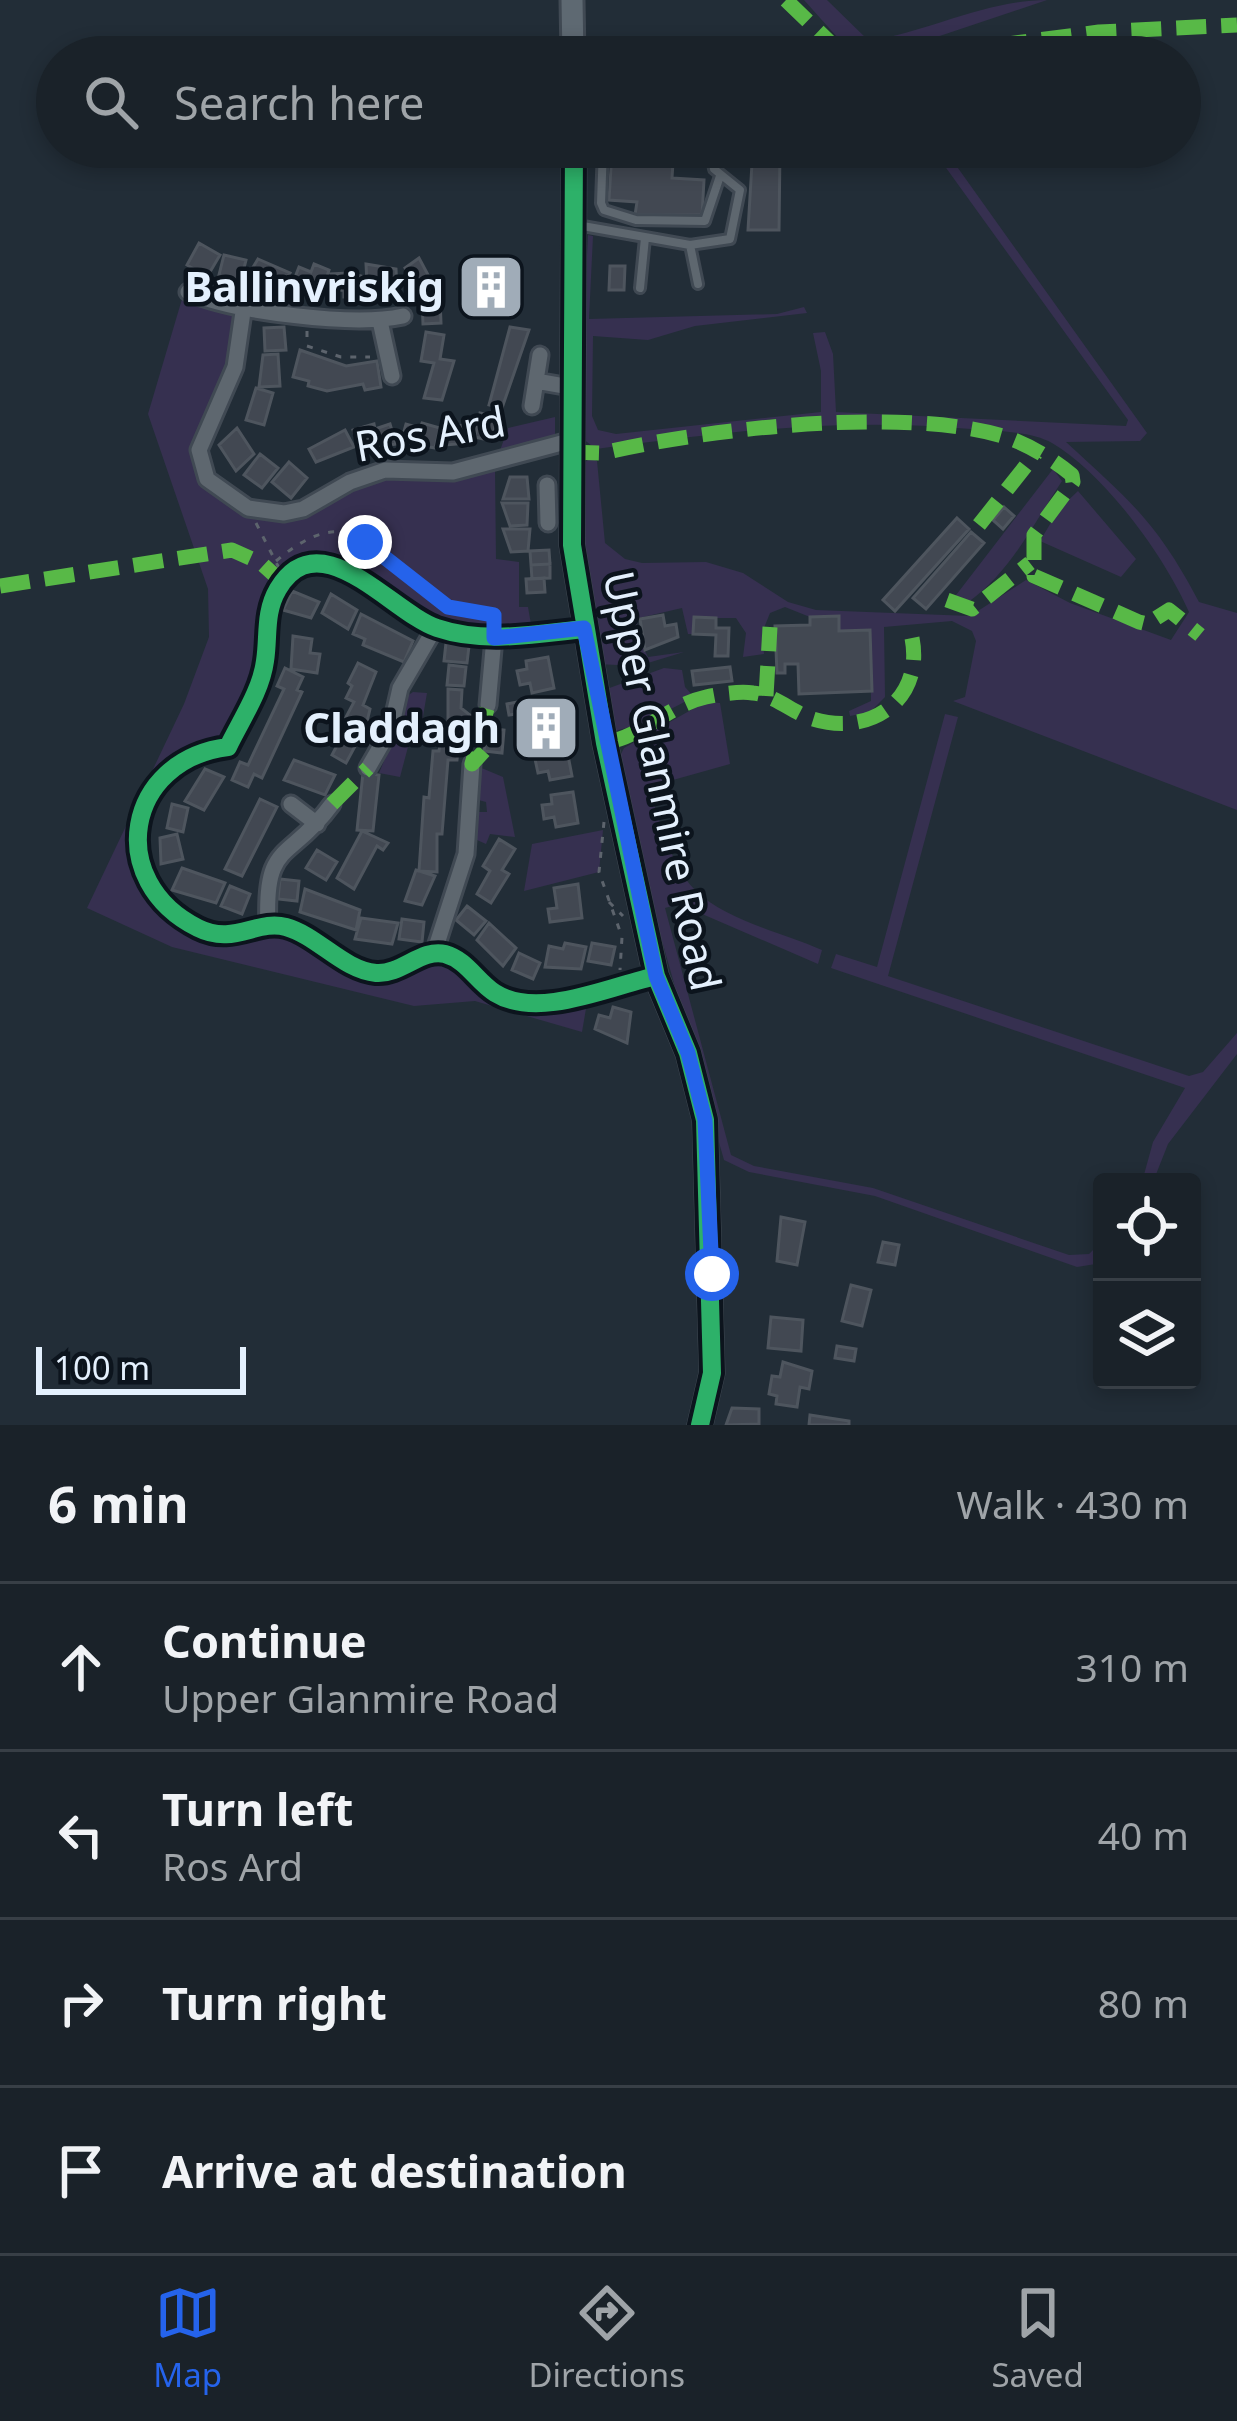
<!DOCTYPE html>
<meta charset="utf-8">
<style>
:root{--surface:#1a2229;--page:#232a31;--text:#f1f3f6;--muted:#9fa4a8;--line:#383f46;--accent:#2563eb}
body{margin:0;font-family:"Noto Sans",sans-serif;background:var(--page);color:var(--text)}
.controls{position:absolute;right:36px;bottom:36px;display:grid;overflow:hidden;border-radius:12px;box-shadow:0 6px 18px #0003}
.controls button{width:108px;height:108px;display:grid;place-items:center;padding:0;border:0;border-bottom:3px solid var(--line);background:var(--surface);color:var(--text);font:60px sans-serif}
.scale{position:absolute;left:36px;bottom:30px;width:210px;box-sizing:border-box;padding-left:12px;border:6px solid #e4f0fd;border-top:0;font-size:33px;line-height:42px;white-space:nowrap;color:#e4f0fd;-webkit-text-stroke:9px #0c141d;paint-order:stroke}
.stop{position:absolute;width:36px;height:36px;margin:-27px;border:9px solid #2563eb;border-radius:50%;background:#fff}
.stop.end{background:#2563eb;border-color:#fff;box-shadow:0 3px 12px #0008}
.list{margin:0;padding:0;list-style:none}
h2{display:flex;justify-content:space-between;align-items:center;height:156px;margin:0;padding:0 48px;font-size:51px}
h2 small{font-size:39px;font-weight:400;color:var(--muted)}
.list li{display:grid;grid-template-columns:78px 1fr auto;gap:36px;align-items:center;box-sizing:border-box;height:168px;padding:0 48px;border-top:3px solid var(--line)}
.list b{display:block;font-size:45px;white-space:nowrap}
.list p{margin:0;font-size:39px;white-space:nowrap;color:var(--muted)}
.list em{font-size:39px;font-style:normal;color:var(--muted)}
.icon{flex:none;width:66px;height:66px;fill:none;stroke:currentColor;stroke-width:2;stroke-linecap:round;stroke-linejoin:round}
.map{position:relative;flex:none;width:1237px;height:1425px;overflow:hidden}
.search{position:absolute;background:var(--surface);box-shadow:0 6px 18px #0003;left:36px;right:36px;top:36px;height:132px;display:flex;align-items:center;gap:30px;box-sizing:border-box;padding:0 42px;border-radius:66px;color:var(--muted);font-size:45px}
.sheet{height:828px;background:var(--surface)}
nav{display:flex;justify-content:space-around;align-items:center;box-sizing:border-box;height:168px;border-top:3px solid var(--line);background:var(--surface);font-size:33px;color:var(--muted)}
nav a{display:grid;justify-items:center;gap:6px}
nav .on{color:var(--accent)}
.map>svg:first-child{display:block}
.green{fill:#363050}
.building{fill:#424852;stroke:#4e555e;stroke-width:3}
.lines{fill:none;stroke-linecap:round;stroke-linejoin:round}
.lane-casing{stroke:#404953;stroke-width:14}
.street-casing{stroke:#404953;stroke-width:21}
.secondary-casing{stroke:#404953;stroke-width:27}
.path{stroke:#5d646d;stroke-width:3;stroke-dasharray:6 9;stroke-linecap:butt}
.lane{stroke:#5e676f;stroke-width:8}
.street{stroke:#5e676f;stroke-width:15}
.secondary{stroke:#5e6972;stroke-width:21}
.quiet{stroke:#58b947;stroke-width:15;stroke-dasharray:30 15;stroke-linecap:butt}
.cycleway-casing{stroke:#0c141d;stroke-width:26}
.cycleway{stroke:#2db169;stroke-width:18}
.route{stroke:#2563eb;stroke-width:15}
.labels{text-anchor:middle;stroke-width:9;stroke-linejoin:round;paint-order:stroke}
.poi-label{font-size:42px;font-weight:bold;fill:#e4f0fd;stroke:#0c141d;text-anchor:end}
.street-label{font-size:42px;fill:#e4f0fd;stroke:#0c141d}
</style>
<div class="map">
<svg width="1237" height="1425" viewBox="0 0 1237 1425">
<rect width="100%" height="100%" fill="#222d37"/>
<!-- green -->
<path class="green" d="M804 0H827L869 41C930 31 986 0 1047 0L877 57 846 47Z
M931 147H943L1147 433 1140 441 1066 442C1131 502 1157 522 1199 602L1237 613V810L953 701 965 697 976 641 972 631 952 621 884 627 885 697 870 712 850 716 849 711 871 701 870 630 839 631 838 616 810 617 785 607 770 613 762 633 764 654 743 657 746 633 736 618H695L693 634H688L682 608 639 618 635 631 648 657 684 652 638 666 597 664 580 532 579 466 591 458 597 461 605 543 625 559 642 563 706 562 743 573 788 602 816 610 970 616 1026 580 1070 603 1171 640 1189 612C1165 557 1105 474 1052 443 1032 431 994 431 971 429 840 417 725 432 596 449L578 435 588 235 593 236 589 319 777 314 804 307 807 313 695 326 648 340 593 336 592 416 598 430 616 434 821 412V371L813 333 825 332 833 354 836 412 1126 426 1128 420Z
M182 299 236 317C231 338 229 361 222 382 217 400 203 415 197 433 182 477 221 501 256 516L379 477 461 476 495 469 496 559 519 562V607H528L532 630C440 634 411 607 337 560L282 578 261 679 228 747 193 754 152 788 137 842 150 888 210 933 285 927 369 972 447 959 508 1004 588 997 582 1032 475 1001 414 1006 172 947 87 908 184 704 209 637 208 589 148 414Z
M555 417V441L497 459 508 428Z
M1053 469 1062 481C1033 524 1011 572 967 603L953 599Z
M1078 491 1136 559 1121 577 1040 541 1059 509Z
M664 668 682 670 685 687 694 697 644 723 615 731 604 690Z
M413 692 427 693 418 746 408 747 400 777 379 773 401 720V700Z
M705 702 720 703 730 764 648 787C660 819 670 865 695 890 725 920 783 933 822 950L818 964 679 904 665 908 731 1155 754 1166 873 1188 1069 1255 1089 1254 1102 1241V1263L1077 1267 875 1196 749 1172 724 1160 653 909 620 756 624 748Z
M945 714 958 717 888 976 1189 1076 1203 1072 1237 1033V1054L1168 1144 1153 1182H1142L1153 1142 1185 1088 831 968 836 954 877 967Z
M472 764 503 777 515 837 490 834 486 844 468 836 471 812H487L486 802 471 798Z
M603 830 599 872 524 891 532 844Z"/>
<!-- building -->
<path class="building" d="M608 147H674L672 178 704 180 702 215H635L637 202 609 200 612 152Z
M753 147 780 149 779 230H748Z
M199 243 220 255 207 277 187 265Z
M224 255 246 260 240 284 218 279Z
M419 258 434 286 420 296 405 268Z
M258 259 290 273 278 294 247 277Z
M314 264 329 270 322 291 292 285 299 267 311 272Z
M366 264 396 269 397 291H383L382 283H367Z
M610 266H625L624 290H609Z
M348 273 361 276 363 296 344 297V290L332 291 331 274Z
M482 273 504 276 499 307 483 304 481 315 463 312 466 297 478 299Z
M440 298 441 323 423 324 422 299Z
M284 327 286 350 265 351 264 328Z
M510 327 529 330 502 408 489 405Z
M426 332 444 335 440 359 454 361 442 400 424 398 434 363 421 361Z
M300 350 346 366 377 361 381 387 365 390 363 384 327 391 308 386 309 381 293 377Z
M278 354 280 386 259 387 263 355Z
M256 388 273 393 264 425 246 420Z
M480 413 497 417 492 441 475 437Z
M422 423 440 428 435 448 401 442 406 424 420 428Z
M374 424 375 429 390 424 396 444 359 450 353 430Z
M468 425 470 443 446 445 445 426Z
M237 428 254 454 236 471 219 445Z
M345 430 354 447 316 462 309 449Z
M260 454 278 468 262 488 244 475Z
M289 462 307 478 291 498 272 482Z
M510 477H527L529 499H503Z
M502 503H528L527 525 510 526Z
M1004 507 1014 516 1003 529 993 520Z
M957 518 969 529 895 611 883 600Z
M503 529H530L528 551 511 552Z
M971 532 984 543 926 609 913 598Z
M549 550 550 564 531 565 530 551Z
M550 564V578L532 579 531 565Z
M544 578 545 592 527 593 526 579Z
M292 591 319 602 311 618 283 610Z
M331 594 357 610 348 629 322 613Z
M361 614 413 641 404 662 363 645 365 639 353 634Z
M663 615 665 626 676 624 678 637 645 650 640 619Z
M839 616V631L870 630 872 691 799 694 798 664H785V673H777L775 626 810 625V617Z
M694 617 716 618V628H729L728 656H715L716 635 693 634Z
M293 636 312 639 310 653 320 654 317 673 291 669Z
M446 643 469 646 467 663 444 661Z
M548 657 554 688 532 693 530 683 520 685 517 671 527 669 526 661Z
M358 663 376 672 363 705 370 709 366 726 346 763 332 755 350 721 345 719 354 702 346 698 352 686 348 683Z
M449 665 466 667 464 686 447 685Z
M730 667 732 681 694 685 692 671Z
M285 668 303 677 297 690 302 692 262 778 254 774 248 787 232 780 240 762 248 765 284 689 277 686Z
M448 689 462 690 461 708 470 715 465 740 448 738Z
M527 700 529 712 509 715 507 704Z
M556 706 558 736 538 739 532 711Z
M487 728 504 730 502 753 484 751Z
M441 739 459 740 457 760H448L442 834H437V872L419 871 424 797 429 798 433 751H439Z
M566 745 572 776 550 780 548 771 538 773 535 759 545 757 544 749Z
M294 760 335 775 325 795 284 780Z
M205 769 224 777 204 810 185 801Z
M363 773 379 775 373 831 357 830Z
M573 792 578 823 556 827 554 817 544 819 542 805 552 804 551 795Z
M260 799 277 807 242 876 225 869Z
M172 804 188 808 183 832 167 828Z
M362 831 388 843 383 850 377 846 354 889 337 878Z
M177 834 183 859 161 864 160 838Z
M499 839 515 849 502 870 509 874 491 903 477 894 490 871 483 866Z
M317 850 337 862 326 880 306 868Z
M182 868 225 883 216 903 172 890Z
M416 870 435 876 422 905 405 901Z
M280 879 299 881 297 901 278 899Z
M578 884 582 918 550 922 548 909 557 908 554 888Z
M230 886 250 894 242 914 221 906Z
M305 889 360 910 356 930 300 912Z
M467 906 486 921 474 935 456 920Z
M361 918 398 923 392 944 355 939Z
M402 919 424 922 422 942 399 939Z
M489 923 516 948 503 966 477 940Z
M565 943 586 947 581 969 545 967 549 946 563 949Z
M592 943 615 947 611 965 588 961Z
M519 953 540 963 533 979 512 970Z
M613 1007 631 1012 627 1043 595 1029 599 1015 610 1018Z
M781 1217 805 1222 797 1265 777 1261Z
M883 1242 899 1245 895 1265 878 1262Z
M851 1285 871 1290 862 1326 842 1321Z
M771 1317 803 1320 801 1351 768 1348Z
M837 1346 856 1349 854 1361 835 1358Z
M783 1362 812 1371 809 1389 800 1387 797 1407 776 1404 777 1396 769 1394 772 1376 780 1377Z
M732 1408 759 1409V1424L726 1425Z
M810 1415 849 1421V1425H809Z"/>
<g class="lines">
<defs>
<path id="lane" d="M603 147 601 203 604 210 636 220 705 221 720 176
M577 225 690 245 730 239 740 190 714 169 711 147
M690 245 698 284
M640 288 645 238"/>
<path id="street" d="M188 292C235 312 354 327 403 316
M243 312 235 367 199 450 207 479 248 508 284 513 303 509 350 482 385 470 453 472 569 441
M380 321 392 376
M536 381 570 387
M532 406 540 355
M547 485 548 523
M584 629C536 634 484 644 437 628 392 613 320 519 278 589 264 613 269 636 265 661 261 691 241 720 228 747 125 760 104 881 198 928 234 946 257 919 286 927 318 936 343 970 376 973 401 975 422 948 445 954 467 960 477 982 495 993 538 1020 611 986 656 976
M488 705 494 638
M368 768 391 728 400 688 435 628
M291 804 317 824
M268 926C264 839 289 863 332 804
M434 953 466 854 472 764"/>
<path id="secondary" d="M572 0 573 57
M574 147 572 545 605 743 656 976 688 1053 705 1120 712 1373 700 1425"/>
</defs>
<!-- lane casing -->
<use href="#lane" class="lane-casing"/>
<!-- street casing -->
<use href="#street" class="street-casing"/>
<!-- secondary casing -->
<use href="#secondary" class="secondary-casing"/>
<!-- path -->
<path class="path" d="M307 331V346L341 357H370
M256 523 279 568
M276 561C366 485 381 578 448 606 462 612 480 611 494 615L495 624
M604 822 599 872 622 937 620 970
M609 902 623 916"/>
<!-- lane -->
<use href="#lane" class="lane"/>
<!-- street -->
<use href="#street" class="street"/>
<!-- secondary -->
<use href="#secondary" class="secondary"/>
<!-- quiet -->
<path class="quiet" d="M786 0 845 57
M908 57 1099 32 1237 25
M569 452 603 453C704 429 911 405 1009 438 1031 446 1055 461 1072 475L1073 482 1034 535V576L1139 622 1147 624 1169 610 1200 635
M979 525 1036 453
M0 586 232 550 261 563 282 582
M947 600 972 609 1030 563
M766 696 770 627
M605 743C644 736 669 705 706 697 719 694 740 691 753 693 775 695 793 713 813 719 871 737 924 699 912 638
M484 751 472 764 488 705
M332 804 368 768"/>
<defs>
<path id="cycleway" d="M574 147 572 545 605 743 656 976 688 1053 705 1120 712 1373 700 1425
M584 629C536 634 484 644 437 628 392 613 320 519 278 589 264 613 269 636 265 661 261 691 241 720 228 747 125 760 104 881 198 928 234 946 257 919 286 927 318 936 343 970 376 973 401 975 422 948 445 954 467 960 477 982 495 993 538 1020 611 986 656 976"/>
</defs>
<!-- cycleway casing -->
<use href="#cycleway" class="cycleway-casing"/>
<!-- cycleway -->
<use href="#cycleway" class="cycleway"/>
</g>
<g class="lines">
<!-- route -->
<path class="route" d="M365 542 448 607 494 615V638L584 628 656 976 688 1053 705 1120 712 1274"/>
</g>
<!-- icons -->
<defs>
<symbol id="building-square" viewBox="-11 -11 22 22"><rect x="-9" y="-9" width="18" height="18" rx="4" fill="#a0acb8" stroke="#0c141d"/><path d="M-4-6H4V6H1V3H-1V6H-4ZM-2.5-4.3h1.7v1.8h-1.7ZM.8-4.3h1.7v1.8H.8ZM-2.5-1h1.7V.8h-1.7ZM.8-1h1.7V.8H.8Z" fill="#fff"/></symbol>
</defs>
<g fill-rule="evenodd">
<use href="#building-square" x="453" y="249" width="76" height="76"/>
<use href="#building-square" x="508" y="690" width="76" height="76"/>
</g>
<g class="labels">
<!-- poi labels -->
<g class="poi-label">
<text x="444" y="302">Ballinvriskig</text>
<text x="500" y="743">Claddagh</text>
</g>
<!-- street labels -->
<g class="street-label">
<text transform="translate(430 434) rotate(-10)" y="15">Ros Ard</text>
<text transform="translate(662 781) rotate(78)" y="15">Upper Glanmire Road</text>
</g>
</g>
</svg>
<div class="controls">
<button><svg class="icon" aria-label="locate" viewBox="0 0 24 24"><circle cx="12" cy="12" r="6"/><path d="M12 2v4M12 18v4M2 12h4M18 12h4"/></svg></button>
<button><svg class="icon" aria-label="layers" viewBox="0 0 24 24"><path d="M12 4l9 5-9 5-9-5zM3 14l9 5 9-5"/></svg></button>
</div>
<div class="scale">100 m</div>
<div class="stop" style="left:712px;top:1274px"></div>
<div class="stop end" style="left:365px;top:542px"></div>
<div class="search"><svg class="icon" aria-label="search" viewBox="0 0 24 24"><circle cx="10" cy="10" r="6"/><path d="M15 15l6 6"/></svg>Search here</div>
</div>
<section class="sheet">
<h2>6 min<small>Walk · 430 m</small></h2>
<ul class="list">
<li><svg class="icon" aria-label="ahead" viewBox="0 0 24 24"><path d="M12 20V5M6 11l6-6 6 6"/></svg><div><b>Continue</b><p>Upper Glanmire Road</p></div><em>310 m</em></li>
<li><svg class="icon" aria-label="left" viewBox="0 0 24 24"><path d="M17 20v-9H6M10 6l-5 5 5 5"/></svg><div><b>Turn left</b><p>Ros Ard</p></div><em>40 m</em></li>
<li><svg class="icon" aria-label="right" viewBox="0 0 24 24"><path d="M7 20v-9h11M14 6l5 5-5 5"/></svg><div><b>Turn right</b></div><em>80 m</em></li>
<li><svg class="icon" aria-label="arrive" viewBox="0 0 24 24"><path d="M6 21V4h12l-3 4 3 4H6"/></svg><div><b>Arrive at destination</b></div></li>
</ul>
</section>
<nav>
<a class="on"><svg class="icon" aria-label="map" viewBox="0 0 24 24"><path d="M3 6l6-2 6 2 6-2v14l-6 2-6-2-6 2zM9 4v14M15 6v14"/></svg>Map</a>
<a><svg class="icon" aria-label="directions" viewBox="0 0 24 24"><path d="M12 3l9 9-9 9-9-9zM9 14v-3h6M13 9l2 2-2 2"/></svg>Directions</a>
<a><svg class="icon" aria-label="saved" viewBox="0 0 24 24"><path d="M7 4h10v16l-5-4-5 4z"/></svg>Saved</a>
</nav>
